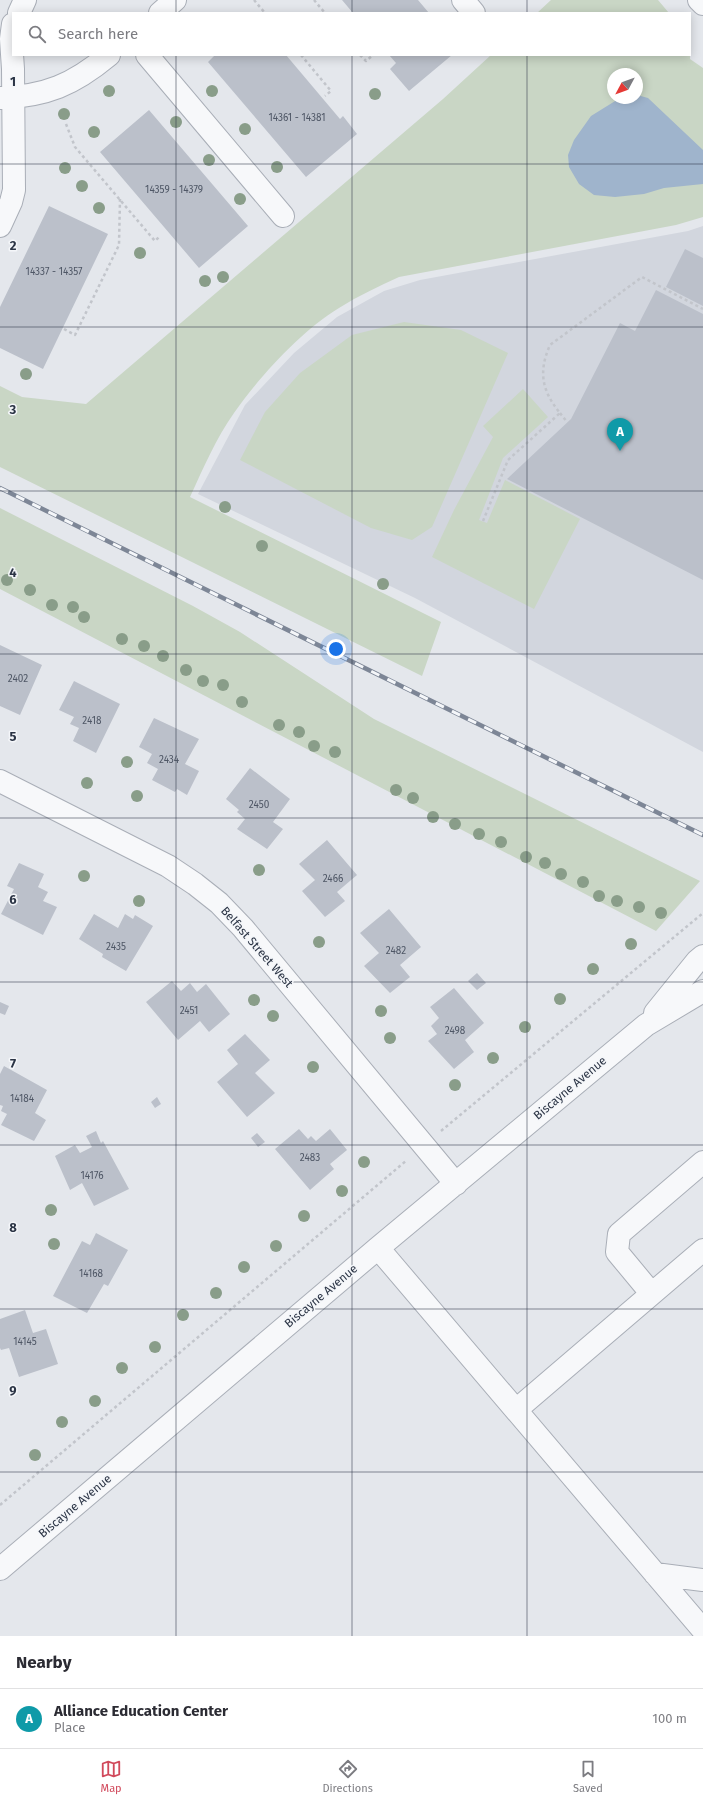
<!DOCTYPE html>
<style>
:root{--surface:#fff;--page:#f7f7f7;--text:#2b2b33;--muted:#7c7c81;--line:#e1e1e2;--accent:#d1495b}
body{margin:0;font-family:"Fira Sans",sans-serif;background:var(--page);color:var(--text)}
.compass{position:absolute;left:607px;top:68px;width:36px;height:36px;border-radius:50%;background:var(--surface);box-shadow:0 2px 10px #0003;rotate:229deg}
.you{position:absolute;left:336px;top:649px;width:14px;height:14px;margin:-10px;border:3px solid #fff;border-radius:50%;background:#1a73e8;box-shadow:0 0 0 6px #1a73e833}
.badge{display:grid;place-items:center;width:26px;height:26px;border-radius:50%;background:var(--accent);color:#fff;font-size:13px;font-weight:700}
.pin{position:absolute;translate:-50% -33px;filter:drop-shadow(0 1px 2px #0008)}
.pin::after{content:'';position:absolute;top:21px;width:14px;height:12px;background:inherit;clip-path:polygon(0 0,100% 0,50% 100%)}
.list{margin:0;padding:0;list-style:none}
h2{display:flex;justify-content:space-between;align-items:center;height:52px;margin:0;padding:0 16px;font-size:17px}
h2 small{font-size:13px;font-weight:400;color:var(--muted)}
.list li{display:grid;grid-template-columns:26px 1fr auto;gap:12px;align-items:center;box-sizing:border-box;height:60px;padding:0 16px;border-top:1px solid var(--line)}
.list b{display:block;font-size:15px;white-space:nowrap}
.list p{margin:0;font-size:13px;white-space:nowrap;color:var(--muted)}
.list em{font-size:13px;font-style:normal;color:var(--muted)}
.icon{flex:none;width:22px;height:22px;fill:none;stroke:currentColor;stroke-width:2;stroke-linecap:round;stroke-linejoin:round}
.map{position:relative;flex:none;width:703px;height:1636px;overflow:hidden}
.search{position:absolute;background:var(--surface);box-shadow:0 2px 10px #0003;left:12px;right:12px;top:12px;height:44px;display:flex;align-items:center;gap:10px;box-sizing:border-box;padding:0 14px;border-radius:0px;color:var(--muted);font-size:15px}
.sheet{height:112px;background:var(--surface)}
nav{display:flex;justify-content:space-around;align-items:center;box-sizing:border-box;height:56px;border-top:1px solid var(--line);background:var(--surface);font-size:11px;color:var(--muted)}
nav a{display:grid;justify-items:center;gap:2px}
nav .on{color:var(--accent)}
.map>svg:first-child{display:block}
.built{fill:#d2d6de}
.green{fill:#c9d6c5;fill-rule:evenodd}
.water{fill:#9fb4cc}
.building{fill:#bbc0ca}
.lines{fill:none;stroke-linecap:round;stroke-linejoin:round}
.minor-casing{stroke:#a9aeb7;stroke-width:24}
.path{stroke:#c2c5cb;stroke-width:2.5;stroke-dasharray:3 3;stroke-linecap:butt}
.minor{stroke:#f7f8fa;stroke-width:22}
.rail-casing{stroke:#7d8696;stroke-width:4.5}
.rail{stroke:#f4f6f9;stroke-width:3;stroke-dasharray:9;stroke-linecap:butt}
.tree{fill:#899d89}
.grid{fill:none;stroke:#2b3445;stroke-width:1;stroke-opacity:0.55}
.labels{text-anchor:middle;stroke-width:3;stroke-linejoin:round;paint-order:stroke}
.number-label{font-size:10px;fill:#4f5766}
.street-label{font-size:12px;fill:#2b3445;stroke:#f4f6f9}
.grid-label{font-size:13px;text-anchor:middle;font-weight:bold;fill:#2b3445;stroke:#f4f6f9;stroke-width:3;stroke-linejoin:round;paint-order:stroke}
</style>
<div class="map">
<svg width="703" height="1636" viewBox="0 0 703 1636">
<rect width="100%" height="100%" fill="#e4e7ec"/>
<!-- built -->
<path class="built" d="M703 226V752L415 598 198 494 245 405 294 353 337 317 384 291 420 280 688 231Z"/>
<!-- green -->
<path class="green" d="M551 0H658L669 13H537Z
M491 55H690V59L703 68V217L676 225 399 277C379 286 358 296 339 308 301 331 260 376 234 413 216 438 203 469 190 497L441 622 422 676 0 467V386L22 397 86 404 443 99ZM613 74H637V98H613Z
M404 322 461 330 508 353 432 527 412 540 371 528 240 460 265 412 300 373 352 335Z
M523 389 548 417 503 458 479 520 487 523 505 480 580 519 534 609 432 557 454 510 493 437 483 426Z
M0 508 193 606 240 632 374 719 700 881 656 931 0 589Z"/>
<!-- water -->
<path class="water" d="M637 95 648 98 703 150V184L664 188 644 194 615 197 594 195 579 184 569 167 568 155 574 140 591 116 620 98H637Z"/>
<!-- building -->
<path class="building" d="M342 0H418L429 13H353Z
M215 55H286L340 119 343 116 357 134 306 177 208 62Z
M389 55H452L409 91 390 69 396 63Z
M149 110 248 226 199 268 100 152Z
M49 206 108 234 43 369 0 348V307Z
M685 249 703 258V306L666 287Z
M656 290 703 314V580L507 479 571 419 620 323 635 331Z
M0 645 42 665 20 715 0 706Z
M74 681 120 704 96 753 73 741 79 728 70 724 74 717 59 710Z
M154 718 199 739 185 764 199 771 187 795 177 789 175 792 152 780 158 769 147 763 152 754 139 747Z
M250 768 290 799 273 822 283 829 267 849 237 829 245 819 237 812 239 810 226 799Z
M327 840 357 875 337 892 345 901 325 917 302 891 315 880 299 864Z
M19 863 44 874 38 887 48 892 43 901 57 907 43 935 1 914 14 889 7 886Z
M389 909 421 947 400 965 410 977 390 993 364 966 379 953 360 933Z
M94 914 118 928 125 914 133 919 135 915 153 926 126 971 102 957 103 954 79 939Z
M477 973 486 983 477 990 468 981Z
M172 981 181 991 190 983 197 992 206 984 230 1014 209 1032 200 1021 178 1040 146 1002Z
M454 988 484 1023 465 1040 474 1052 454 1069 428 1041 437 1034 431 1026 439 1018 430 1007Z
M0 1002 9 1006 5 1015 0 1013Z
M245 1034 270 1060 255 1073 275 1093 247 1117 217 1082 238 1064 227 1050Z
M4 1066 47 1090 35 1113 46 1120 34 1141 1 1125 7 1114 1 1111 3 1106 0 1105V1074Z
M157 1097 161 1104 155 1108 151 1102Z
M299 1129 308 1139 311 1136 316 1141 330 1129 347 1150 330 1164 334 1169 310 1190 275 1149Z
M96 1131 101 1143 103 1141 129 1189 94 1206 82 1183 70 1190 55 1156 75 1145 80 1153 92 1147 86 1136Z
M257 1133 265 1142 258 1147 251 1138Z
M96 1233 128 1250 108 1286 104 1284 87 1313 53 1296 82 1241 90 1245Z
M25 1310 33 1333 46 1329 58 1364 19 1377 9 1348 1 1350 0 1348V1319Z"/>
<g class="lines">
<defs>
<path id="minor" d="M463 0 474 13
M699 0 703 4
M19 13 25 0
M160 13 175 0
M147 55 283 216
M0 98C46 96 73 85 109 55
M0 226 11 202 14 190 13 69 11 39 13 24
M0 781 168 866 195 884 219 903 243 928 456 1184
M655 1013 697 961 703 956
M378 1248 703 1630
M651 1293 617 1252 619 1234 703 1162
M516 1410 703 1250
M0 1569 378 1248 646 1025 703 991
M655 1574 703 1580"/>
</defs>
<!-- minor casing -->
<use href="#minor" class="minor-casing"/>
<!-- path -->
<path class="path" d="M254 0 265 13
M314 0 325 13
M301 55 331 91 325 96
M360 55 366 61 373 55
M66 124 75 147 155 241 159 237
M64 329 75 335 119 245 120 199
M560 413 567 422
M483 521 508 460 560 413C542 391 538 372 550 345L642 277 703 309
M441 1131 703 913
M0 1505 407 1160"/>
<!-- minor -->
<use href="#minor" class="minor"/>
<defs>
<path id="rail" d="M0 488 703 835"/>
</defs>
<!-- rail casing -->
<use href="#rail" class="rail-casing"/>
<!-- rail -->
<use href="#rail" class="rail"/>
</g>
<!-- trees -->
<g class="tree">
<circle cx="109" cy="91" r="6"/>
<circle cx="212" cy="91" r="6"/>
<circle cx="375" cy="94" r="6"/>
<circle cx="64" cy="114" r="6"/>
<circle cx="176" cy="122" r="6"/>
<circle cx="245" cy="129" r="6"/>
<circle cx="94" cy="132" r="6"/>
<circle cx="209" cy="160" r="6"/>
<circle cx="277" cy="167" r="6"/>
<circle cx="65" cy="168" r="6"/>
<circle cx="82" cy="186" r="6"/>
<circle cx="240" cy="199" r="6"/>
<circle cx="99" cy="208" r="6"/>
<circle cx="140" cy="253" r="6"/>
<circle cx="223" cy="277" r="6"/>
<circle cx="205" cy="281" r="6"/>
<circle cx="26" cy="374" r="6"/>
<circle cx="225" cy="507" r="6"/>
<circle cx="262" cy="546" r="6"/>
<circle cx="7" cy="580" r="6"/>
<circle cx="383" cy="584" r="6"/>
<circle cx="30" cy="590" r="6"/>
<circle cx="52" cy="605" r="6"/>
<circle cx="73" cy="607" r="6"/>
<circle cx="84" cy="617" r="6"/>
<circle cx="122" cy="639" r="6"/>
<circle cx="144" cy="646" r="6"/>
<circle cx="163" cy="656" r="6"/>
<circle cx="186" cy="670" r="6"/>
<circle cx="203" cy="681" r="6"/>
<circle cx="223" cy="685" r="6"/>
<circle cx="242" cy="702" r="6"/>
<circle cx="279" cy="725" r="6"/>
<circle cx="299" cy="732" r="6"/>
<circle cx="314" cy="746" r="6"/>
<circle cx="335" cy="752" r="6"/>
<circle cx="127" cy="762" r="6"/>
<circle cx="87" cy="783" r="6"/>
<circle cx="396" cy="790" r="6"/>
<circle cx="137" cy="796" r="6"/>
<circle cx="413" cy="798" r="6"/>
<circle cx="433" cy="817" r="6"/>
<circle cx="455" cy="824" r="6"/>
<circle cx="479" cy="834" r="6"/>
<circle cx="501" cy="842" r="6"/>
<circle cx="526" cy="857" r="6"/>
<circle cx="545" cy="863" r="6"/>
<circle cx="259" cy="870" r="6"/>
<circle cx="561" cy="874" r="6"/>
<circle cx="84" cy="876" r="6"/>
<circle cx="583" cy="882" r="6"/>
<circle cx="599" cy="896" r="6"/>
<circle cx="139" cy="901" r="6"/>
<circle cx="617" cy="901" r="6"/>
<circle cx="639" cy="907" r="6"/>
<circle cx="661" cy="913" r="6"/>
<circle cx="319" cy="942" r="6"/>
<circle cx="631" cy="944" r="6"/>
<circle cx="593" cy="969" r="6"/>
<circle cx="560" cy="999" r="6"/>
<circle cx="254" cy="1000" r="6"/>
<circle cx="381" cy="1011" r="6"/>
<circle cx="273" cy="1016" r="6"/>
<circle cx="525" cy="1027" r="6"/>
<circle cx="390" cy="1038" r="6"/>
<circle cx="493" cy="1058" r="6"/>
<circle cx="313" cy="1067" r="6"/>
<circle cx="455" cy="1085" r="6"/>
<circle cx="364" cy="1162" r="6"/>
<circle cx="342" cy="1191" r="6"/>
<circle cx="51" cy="1210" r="6"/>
<circle cx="304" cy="1216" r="6"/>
<circle cx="54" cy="1244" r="6"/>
<circle cx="276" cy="1246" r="6"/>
<circle cx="244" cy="1267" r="6"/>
<circle cx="216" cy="1293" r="6"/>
<circle cx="183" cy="1315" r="6"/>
<circle cx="155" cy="1347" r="6"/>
<circle cx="122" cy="1368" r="6"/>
<circle cx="95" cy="1401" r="6"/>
<circle cx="62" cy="1422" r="6"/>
<circle cx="35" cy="1455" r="6"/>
</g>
<!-- grid -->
<path class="grid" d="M176 0V13M352 0V13M527 0V13M176 55V1636M352 55V1636M527 55V1636M0 164H703M0 327H703M0 491H703M0 654H703M0 818H703M0 982H703M0 1145H703M0 1309H703M0 1472H703"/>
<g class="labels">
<!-- number labels -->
<g class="number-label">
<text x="297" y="121">14361 - 14381</text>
<text x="174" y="193">14359 - 14379</text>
<text x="54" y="275">14337 - 14357</text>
<text x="18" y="682">2402</text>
<text x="92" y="724">2418</text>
<text x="169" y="763">2434</text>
<text x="259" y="808">2450</text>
<text x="333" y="882">2466</text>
<text x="116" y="950">2435</text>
<text x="396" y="954">2482</text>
<text x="189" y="1014">2451</text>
<text x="455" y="1034">2498</text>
<text x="22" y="1102">14184</text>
<text x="310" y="1161">2483</text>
<text x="92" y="1179">14176</text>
<text x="91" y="1277">14168</text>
<text x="25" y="1345">14145</text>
</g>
<!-- street labels -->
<g class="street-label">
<text transform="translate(257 947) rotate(49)" y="4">Belfast Street West</text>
<text transform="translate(570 1088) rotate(-40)" y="4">Biscayne Avenue</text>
<text transform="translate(321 1296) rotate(-40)" y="4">Biscayne Avenue</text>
<text transform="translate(75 1506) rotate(-40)" y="4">Biscayne Avenue</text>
</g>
</g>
<g class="grid-label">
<text x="13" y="86">1</text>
<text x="13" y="250">2</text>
<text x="13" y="414">3</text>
<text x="13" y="577">4</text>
<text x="13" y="741">5</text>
<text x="13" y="904">6</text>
<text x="13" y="1068">7</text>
<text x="13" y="1232">8</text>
<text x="13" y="1395">9</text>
</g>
</svg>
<svg class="compass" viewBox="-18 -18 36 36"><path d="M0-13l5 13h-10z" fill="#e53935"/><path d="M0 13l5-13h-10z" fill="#7c7c81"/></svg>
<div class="you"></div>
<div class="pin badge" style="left:620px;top:451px;background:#0f9aa8">A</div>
<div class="search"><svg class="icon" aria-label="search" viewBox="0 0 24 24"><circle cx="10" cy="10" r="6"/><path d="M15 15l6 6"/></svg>Search here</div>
</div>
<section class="sheet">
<h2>Nearby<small></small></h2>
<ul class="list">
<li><span class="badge" style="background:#0f9aa8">A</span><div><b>Alliance Education Center</b><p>Place</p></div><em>100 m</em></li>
</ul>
</section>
<nav>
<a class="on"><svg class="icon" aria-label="map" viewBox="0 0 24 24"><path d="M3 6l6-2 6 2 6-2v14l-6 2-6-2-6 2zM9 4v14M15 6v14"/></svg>Map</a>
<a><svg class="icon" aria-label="directions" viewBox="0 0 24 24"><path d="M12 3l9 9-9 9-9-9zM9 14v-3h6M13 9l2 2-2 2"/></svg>Directions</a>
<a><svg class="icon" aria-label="saved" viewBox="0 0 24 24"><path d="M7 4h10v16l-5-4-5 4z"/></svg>Saved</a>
</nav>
